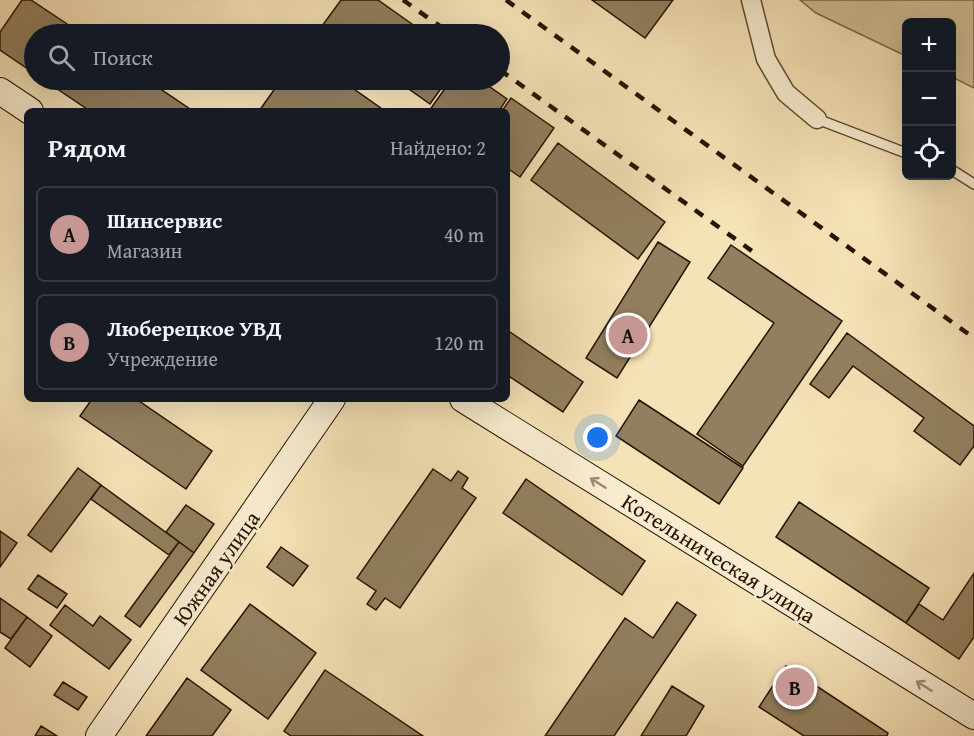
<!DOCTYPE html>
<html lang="ru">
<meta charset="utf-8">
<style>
:root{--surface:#171b24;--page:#20242c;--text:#f1f3f6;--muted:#9ea1a6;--line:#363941;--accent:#c59692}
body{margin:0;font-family:"Gentium Book Plus",serif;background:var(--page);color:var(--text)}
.controls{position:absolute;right:18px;top:18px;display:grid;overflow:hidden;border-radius:9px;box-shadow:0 6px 24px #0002}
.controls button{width:54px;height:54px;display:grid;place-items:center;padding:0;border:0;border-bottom:2px solid var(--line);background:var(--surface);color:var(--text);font:30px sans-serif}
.you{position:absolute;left:598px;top:438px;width:21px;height:21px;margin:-15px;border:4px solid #fff;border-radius:50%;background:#1a73e8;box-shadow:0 0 0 9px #1a73e833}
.badge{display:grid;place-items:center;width:39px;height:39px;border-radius:50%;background:var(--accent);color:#111;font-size:20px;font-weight:700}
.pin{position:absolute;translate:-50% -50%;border:3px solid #fff;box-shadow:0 2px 6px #0006}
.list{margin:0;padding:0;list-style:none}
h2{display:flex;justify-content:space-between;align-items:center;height:78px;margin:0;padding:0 24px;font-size:26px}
h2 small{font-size:20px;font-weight:400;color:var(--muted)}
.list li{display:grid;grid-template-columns:39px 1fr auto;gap:18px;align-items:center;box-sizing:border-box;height:96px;margin:0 12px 12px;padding:0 12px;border:2px solid var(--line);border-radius:9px}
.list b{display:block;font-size:22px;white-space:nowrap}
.list p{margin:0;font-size:20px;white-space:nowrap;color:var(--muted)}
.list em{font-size:20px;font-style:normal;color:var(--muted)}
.icon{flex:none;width:33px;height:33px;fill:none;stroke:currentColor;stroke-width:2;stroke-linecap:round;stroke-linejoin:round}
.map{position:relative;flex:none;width:974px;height:736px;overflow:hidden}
.search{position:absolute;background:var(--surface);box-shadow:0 6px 24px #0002;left:24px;top:24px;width:486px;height:66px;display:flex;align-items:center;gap:15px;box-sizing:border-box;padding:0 21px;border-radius:33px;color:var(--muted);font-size:22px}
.panel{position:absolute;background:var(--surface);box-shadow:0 6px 24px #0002;left:24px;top:108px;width:486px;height:294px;border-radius:9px}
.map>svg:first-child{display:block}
.green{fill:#d2bf97;stroke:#7c694c;stroke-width:1.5}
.building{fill:#927f5f;stroke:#261300;stroke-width:1.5}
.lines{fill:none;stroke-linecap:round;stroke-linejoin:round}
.lane-casing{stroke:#5a472e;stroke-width:12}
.street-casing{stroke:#5a472e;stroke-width:21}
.secondary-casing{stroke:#261300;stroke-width:28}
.lane{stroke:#f8ecd0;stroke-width:9}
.street{stroke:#f8ecd0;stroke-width:18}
.secondary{stroke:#f8ecd0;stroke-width:26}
.rail{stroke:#261300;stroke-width:4.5;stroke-dasharray:10 10;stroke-linecap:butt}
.oneway{stroke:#9a8a72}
.labels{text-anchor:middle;stroke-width:5;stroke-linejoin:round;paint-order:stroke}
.street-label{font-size:22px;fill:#261300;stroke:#f8ecd0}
</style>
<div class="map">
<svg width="974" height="736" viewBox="0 0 974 736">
<rect width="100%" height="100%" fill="#f5e2b6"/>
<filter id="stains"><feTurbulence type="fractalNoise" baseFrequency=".00333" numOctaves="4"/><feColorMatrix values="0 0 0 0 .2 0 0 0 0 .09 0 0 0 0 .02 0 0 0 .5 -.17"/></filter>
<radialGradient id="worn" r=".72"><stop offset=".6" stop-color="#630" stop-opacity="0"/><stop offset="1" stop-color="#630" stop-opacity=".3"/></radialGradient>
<!-- green -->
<path class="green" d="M800 0H974V88L952 77V22H906V56L816 13Z"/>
<!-- building -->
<path class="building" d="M22 0H31L82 34H34V73L0 50V32Z
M341 0H378L426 34H334L322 26Z
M592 0H673L645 38Z
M44 80H147L193 111H90Z
M281 80H341L385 111H259Z
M396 80H447L430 104Z
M451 80H480L507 99 499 111H429Z
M511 98 554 128 520 177 507 168V111H502Z
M558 143 665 222 638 259 531 180Z
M658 242 690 262 617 378 586 358Z
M731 245 842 321 743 466 697 434 774 323 708 278Z
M507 330 583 382 563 412 507 375Z
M847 333 974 426V446L960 465 914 431 924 418 853 366 829 398 810 384Z
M92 399H136L212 451 186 489 80 416Z
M639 400 743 468 719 504 616 436Z
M78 468 101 485 51 552 28 535Z
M433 469 451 481 458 471 468 478 462 488 476 498 400 608 385 598 376 610 367 604 376 591 357 578Z
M526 479 645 561 622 595 503 513Z
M101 485 179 542 169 555 91 499Z
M799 502 929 588 906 623 776 537Z
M186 505 214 524 194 553 166 532Z
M0 531 17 543 0 567Z
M179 542 194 553 140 627 125 616Z
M281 547 308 566 293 586 267 567Z
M974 573V637L959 659 906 623 919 604 943 620Z
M38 575 67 594 57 608 28 589Z
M0 598 27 617 11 639 0 632Z
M677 602 696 615 614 736H545L625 618 653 638Z
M250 604 316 653 268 719 201 670Z
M65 605 93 626 100 616 131 640 109 669 50 625Z
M27 617 52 636 30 667 5 648Z
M786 666 888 733 887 736H804L759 707Z
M325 670 423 736H291L284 731Z
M187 678 231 710 212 736H146Z
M63 682 87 697 78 710 54 695Z
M672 686 704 706 686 736H641Z
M41 726 57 736H35Z"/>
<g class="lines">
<defs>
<path id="lane" d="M817 119 906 153
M952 170 974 184"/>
<path id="street" d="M751 0 766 59 786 93 817 119"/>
<path id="secondary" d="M0 91 30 111
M463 399 974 716
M99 736 332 399"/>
</defs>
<!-- lane casing -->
<use href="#lane" class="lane-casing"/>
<!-- street casing -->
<use href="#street" class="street-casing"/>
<!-- secondary casing -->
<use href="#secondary" class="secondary-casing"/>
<!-- lane -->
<use href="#lane" class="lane"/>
<!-- street -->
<use href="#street" class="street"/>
<!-- secondary -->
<use href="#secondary" class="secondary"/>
<!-- rail -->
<path class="rail" d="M403 0 451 34
M506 0 974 338
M500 70 752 251"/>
</g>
<!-- one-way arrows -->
<defs><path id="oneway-shaft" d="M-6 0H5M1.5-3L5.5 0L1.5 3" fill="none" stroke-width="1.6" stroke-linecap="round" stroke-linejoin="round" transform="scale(1.5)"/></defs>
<g class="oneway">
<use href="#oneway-shaft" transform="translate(598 483) rotate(-148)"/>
<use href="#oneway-shaft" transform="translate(924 686) rotate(-148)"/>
</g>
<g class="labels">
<!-- street labels -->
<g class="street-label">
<text transform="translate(719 558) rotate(32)" y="8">Котельническая улица</text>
<text transform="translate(216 568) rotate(-55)" y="8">Южная улица</text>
</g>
</g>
<rect width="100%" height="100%" filter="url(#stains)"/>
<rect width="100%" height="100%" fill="url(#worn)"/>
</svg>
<div class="controls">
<button>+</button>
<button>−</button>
<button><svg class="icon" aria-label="locate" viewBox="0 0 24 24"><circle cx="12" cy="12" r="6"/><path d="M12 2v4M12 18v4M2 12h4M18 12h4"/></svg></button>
</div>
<div class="you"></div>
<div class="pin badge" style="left:628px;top:335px">A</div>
<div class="pin badge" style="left:795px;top:687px">B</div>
<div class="search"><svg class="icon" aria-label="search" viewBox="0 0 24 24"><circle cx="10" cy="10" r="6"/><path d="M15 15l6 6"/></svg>Поиск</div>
<section class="panel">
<h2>Рядом<small>Найдено: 2</small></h2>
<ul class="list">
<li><span class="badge">A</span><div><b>Шинсервис</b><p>Магазин</p></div><em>40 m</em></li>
<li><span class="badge">B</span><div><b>Люберецкое УВД</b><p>Учреждение</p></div><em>120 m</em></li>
</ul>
</section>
</div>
